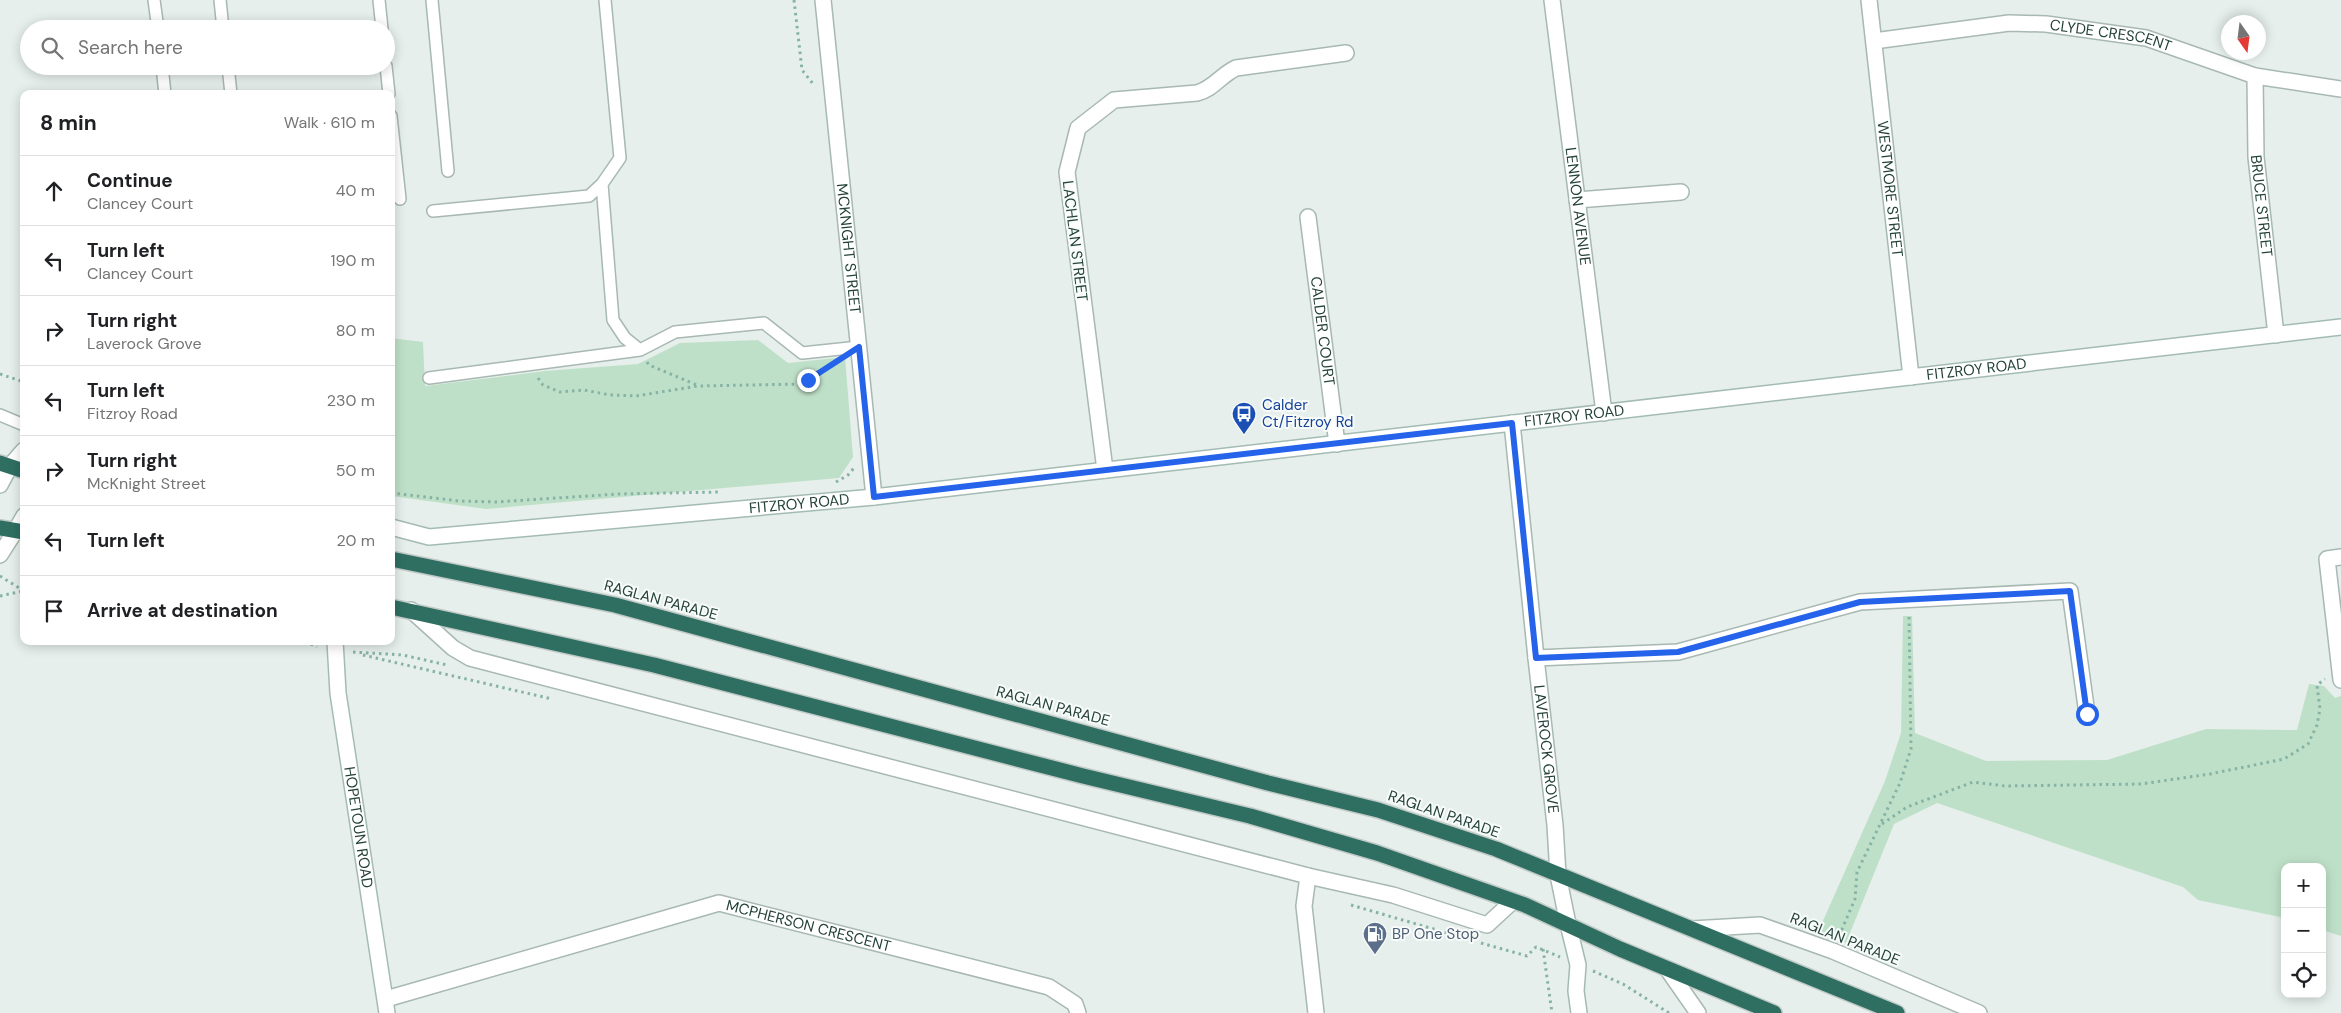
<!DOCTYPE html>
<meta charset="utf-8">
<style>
:root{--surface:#fff;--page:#f6f6f6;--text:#202124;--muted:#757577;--line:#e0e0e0}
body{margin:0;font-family:"DM Sans",sans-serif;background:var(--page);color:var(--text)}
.controls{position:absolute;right:15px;bottom:15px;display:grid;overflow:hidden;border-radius:10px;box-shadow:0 2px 12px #0003}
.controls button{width:45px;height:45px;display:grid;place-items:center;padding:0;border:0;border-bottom:1px solid var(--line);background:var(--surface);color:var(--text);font:25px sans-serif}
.compass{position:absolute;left:2221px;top:15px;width:45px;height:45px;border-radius:50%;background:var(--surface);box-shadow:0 2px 12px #0003;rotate:166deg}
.stop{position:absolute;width:15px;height:15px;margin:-11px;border:4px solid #2563eb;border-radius:50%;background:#fff}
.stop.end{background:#2563eb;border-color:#fff;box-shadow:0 1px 5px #0008}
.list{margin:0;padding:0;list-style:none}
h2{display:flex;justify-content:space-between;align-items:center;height:65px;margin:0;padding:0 20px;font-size:21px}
h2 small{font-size:16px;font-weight:400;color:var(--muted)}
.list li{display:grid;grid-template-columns:32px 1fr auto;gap:15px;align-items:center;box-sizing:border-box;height:70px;padding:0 20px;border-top:1px solid var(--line)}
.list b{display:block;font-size:19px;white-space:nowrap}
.list p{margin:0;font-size:16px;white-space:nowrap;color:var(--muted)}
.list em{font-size:16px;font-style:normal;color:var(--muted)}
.icon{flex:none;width:28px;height:28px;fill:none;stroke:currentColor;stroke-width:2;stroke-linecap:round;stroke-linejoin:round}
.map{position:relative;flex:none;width:2341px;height:1013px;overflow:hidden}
.search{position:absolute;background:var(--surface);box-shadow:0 2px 12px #0003;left:20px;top:20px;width:375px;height:55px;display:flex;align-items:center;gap:12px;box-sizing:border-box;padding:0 18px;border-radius:28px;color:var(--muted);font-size:19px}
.panel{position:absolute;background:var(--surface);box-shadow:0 2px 12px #0003;left:20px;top:90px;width:375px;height:555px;border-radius:10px}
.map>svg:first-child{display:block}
.green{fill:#bfe0c8}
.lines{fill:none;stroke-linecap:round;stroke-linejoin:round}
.lane-casing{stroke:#a8b8b2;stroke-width:14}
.street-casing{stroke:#a8b8b2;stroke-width:18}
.secondary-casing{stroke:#a4bbb3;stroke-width:18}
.highway-casing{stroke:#c2cac8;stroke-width:18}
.path{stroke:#86b3a5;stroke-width:3;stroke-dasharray:2.5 4;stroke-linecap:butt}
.lane{stroke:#fff;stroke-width:11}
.street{stroke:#fff;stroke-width:15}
.secondary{stroke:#fff;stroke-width:15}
.highway{stroke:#2f6f62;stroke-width:15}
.route{stroke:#2563eb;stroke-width:6}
.labels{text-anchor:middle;stroke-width:4;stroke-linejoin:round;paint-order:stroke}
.street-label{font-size:15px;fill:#24423a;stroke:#f7fbf9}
.transit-label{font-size:15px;fill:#164399;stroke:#f7fbf9;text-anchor:start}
.service-label{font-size:15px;fill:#4e5e75;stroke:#f7fbf9;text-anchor:start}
</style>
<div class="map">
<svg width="2341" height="1013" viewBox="0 0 2341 1013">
<rect width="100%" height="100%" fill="#e6efeb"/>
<!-- green -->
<path class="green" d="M391 338 423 342 425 386 545 371 638 364 680 343 758 340 788 363 845 357 853 457 839 478 486 509 391 496Z
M1903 616H1912L1915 733 1986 761 2107 760 2206 729 2297 730 2309 684 2324 686 2335 698 2341 696V936L2322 930V867H2285V918L2198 900 2183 887 1937 803 1894 824 1846 943 1818 932 1885 781 1901 733Z"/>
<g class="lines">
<defs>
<path id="lane" d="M154 0 158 29
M220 0 223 29
M379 0 382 29
M432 0 448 171
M162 66 165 94
M228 66 231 94
M386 66 389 94
M391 116 400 199
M602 184 613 320 625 338 640 350
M433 211 589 196 602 184 620 158 605 0
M429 378 640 350 675 332 764 323 802 353 859 347
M0 415 24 425"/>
<g id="street">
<path id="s1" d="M823 0 874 497"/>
<path id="s2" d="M1552 0 1604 413"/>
<path id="s3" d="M1869 0 1911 377"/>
<path id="s4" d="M1874 41 2009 23 2046 24 2146 38 2255 76 2341 89"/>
<path id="s5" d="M2255 76 2256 157 2276 335"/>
<path d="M1577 200 1681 192"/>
<path id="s6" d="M1308 217 1337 444"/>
<path id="s7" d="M1512 423 1536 658 1555 825 1558 875 1568 924"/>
<path d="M1105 470 1067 172 1078 128 1114 100 1197 93C1213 89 1221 75 1236 68L1346 53"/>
<path d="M0 555 16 530"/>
<path d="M2341 557 2327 559 2341 680"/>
<path d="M411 610 453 648 470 658 1308 876 1393 895 1487 925 1513 901"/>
<path d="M1536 658 1678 652 1860 602 2070 591 2087 714"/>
<path d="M1308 876 1304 906 1316 1013"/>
<path d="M1692 929 1760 925 1833 951 1979 1013"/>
<path d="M1668 970 1698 1013"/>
<path id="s8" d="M386 999 719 903 1049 987 1075 1004 1078 1013"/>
</g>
<g id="secondary">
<path d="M0 485 10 466 24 450"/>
<path id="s9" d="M391 527 429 537 874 497 2341 327"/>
<path d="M16 530 24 516"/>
<path id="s10" d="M335 641 338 693 387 1013"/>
<path d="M1568 924 1578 965 1576 991 1579 1013"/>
</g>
<path id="highway" d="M0 463 24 471
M0 528 24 532
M391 559 615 605 1268 783 1378 810 1496 849 1897 1013
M391 607 654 665 1083 776 1250 816 1377 853 1525 905 1620 949 1774 1013"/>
</defs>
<!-- lane casing -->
<use href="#lane" class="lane-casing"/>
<!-- street casing -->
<use href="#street" class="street-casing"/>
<!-- secondary casing -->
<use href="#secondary" class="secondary-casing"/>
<!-- highway casing -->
<use href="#highway" class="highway-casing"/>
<!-- path -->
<path class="path" d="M794 0 802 70 814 85
M647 362 649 365 697 385
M0 374 24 382
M538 378 543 385 560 392 584 390 610 395 636 396 698 386 802 384 832 365
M836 482 848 475 854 468
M391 493 459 501 496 502 618 494 720 492
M0 576 24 591
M0 596 23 591
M305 641 317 647
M353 652 403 655 447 665
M363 655 552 699
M1882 824 1907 807 1973 782 2005 786 2141 784 2210 774 2284 759 2308 744 2317 725 2320 709 2317 685 2325 679
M1351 905 1475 941
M1839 936 1855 899 1857 872 1900 783 1911 749 1909 615
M1481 943 1527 956 1536 947 1560 957
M1543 949 1552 1013
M1593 971 1623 984 1669 1013"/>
<!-- lane -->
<use href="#lane" class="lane"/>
<!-- street -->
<use href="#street" class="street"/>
<!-- secondary -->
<use href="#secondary" class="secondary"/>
<!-- highway -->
<use href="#highway" class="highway"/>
</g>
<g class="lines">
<!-- route -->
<path class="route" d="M808 380 859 347 874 497 1512 423 1536 658 1678 652 1860 602 2070 591 2087 714"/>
</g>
<!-- icons -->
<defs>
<symbol id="bus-pin" viewBox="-11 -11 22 30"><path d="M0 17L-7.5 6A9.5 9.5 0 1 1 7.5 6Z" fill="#1a4fb4" stroke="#f7fbf9"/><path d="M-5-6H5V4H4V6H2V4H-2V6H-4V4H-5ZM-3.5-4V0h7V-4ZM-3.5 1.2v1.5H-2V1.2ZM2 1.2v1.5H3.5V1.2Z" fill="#fff"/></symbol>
<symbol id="fuel-pin" viewBox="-11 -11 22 30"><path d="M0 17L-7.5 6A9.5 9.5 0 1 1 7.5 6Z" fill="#5c6f8a" stroke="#f7fbf9"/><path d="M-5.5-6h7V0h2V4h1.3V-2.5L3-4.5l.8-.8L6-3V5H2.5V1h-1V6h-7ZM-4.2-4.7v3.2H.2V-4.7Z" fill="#fff"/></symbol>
</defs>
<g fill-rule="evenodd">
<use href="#bus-pin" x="1230" y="400" width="28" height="38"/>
<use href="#fuel-pin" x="1361" y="920" width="28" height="38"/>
</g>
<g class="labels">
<!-- street labels -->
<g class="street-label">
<text dy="5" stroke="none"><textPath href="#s4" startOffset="239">CLYDE CRESCENT</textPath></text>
<text dy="5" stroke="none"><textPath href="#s3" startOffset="190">WESTMORE STREET</textPath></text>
<text dy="5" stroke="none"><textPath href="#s2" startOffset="208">LENNON AVENUE</textPath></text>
<text dy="5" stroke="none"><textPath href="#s5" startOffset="130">BRUCE STREET</textPath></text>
<text transform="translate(1075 241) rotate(83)" y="5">LACHLAN STREET</text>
<text dy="5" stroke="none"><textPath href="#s1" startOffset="250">MCKNIGHT STREET</textPath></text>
<text dy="5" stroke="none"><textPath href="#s6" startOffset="115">CALDER COURT</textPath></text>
<text dy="5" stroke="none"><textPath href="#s9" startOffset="1596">FITZROY ROAD</textPath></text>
<text dy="5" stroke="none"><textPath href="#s9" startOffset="1191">FITZROY ROAD</textPath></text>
<text dy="5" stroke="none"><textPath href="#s9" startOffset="411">FITZROY ROAD</textPath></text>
<text transform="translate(661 600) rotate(15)" y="5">RAGLAN PARADE</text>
<text transform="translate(1053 706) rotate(15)" y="5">RAGLAN PARADE</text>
<text dy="5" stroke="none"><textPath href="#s7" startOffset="328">LAVEROCK GROVE</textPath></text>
<text transform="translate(1444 814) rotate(19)" y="5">RAGLAN PARADE</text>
<text dy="5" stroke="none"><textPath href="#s10" startOffset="188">HOPETOUN ROAD</textPath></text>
<text dy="5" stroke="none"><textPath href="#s8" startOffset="439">MCPHERSON CRESCENT</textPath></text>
<text transform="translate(1845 939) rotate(22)" y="5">RAGLAN PARADE</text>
</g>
<!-- transit labels -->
<g class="transit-label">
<text x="1262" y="410">Calder<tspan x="1262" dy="17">Ct/Fitzroy Rd</tspan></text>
</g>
<!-- service labels -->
<g class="service-label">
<text x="1392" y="939">BP One Stop</text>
</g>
</g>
</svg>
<div class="controls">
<button>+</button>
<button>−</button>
<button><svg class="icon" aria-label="locate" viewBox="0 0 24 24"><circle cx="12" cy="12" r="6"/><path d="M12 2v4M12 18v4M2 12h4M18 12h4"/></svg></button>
</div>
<svg class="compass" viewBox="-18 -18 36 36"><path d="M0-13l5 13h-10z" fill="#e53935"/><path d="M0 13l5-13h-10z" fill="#757577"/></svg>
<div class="stop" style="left:2087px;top:714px"></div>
<div class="stop end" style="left:808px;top:380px"></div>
<div class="search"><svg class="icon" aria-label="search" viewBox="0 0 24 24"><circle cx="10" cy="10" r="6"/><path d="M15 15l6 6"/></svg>Search here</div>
<section class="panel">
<h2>8 min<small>Walk · 610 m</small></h2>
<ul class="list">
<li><svg class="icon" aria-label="ahead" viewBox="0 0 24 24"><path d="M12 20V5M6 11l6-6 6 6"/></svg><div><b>Continue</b><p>Clancey Court</p></div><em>40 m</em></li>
<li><svg class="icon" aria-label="left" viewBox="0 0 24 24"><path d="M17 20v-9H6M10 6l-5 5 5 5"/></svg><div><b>Turn left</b><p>Clancey Court</p></div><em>190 m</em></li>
<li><svg class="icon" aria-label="right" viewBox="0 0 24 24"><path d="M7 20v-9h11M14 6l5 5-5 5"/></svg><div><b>Turn right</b><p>Laverock Grove</p></div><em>80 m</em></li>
<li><svg class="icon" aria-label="left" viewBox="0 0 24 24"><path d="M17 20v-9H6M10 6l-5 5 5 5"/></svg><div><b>Turn left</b><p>Fitzroy Road</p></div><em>230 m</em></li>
<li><svg class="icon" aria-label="right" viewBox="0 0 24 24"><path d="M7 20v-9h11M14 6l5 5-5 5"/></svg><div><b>Turn right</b><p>McKnight Street</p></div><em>50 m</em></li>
<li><svg class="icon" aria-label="left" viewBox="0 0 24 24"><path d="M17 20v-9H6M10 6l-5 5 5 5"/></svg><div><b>Turn left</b></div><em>20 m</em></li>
<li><svg class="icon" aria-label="arrive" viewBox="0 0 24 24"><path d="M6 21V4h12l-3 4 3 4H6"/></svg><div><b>Arrive at destination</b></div></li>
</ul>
</section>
</div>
